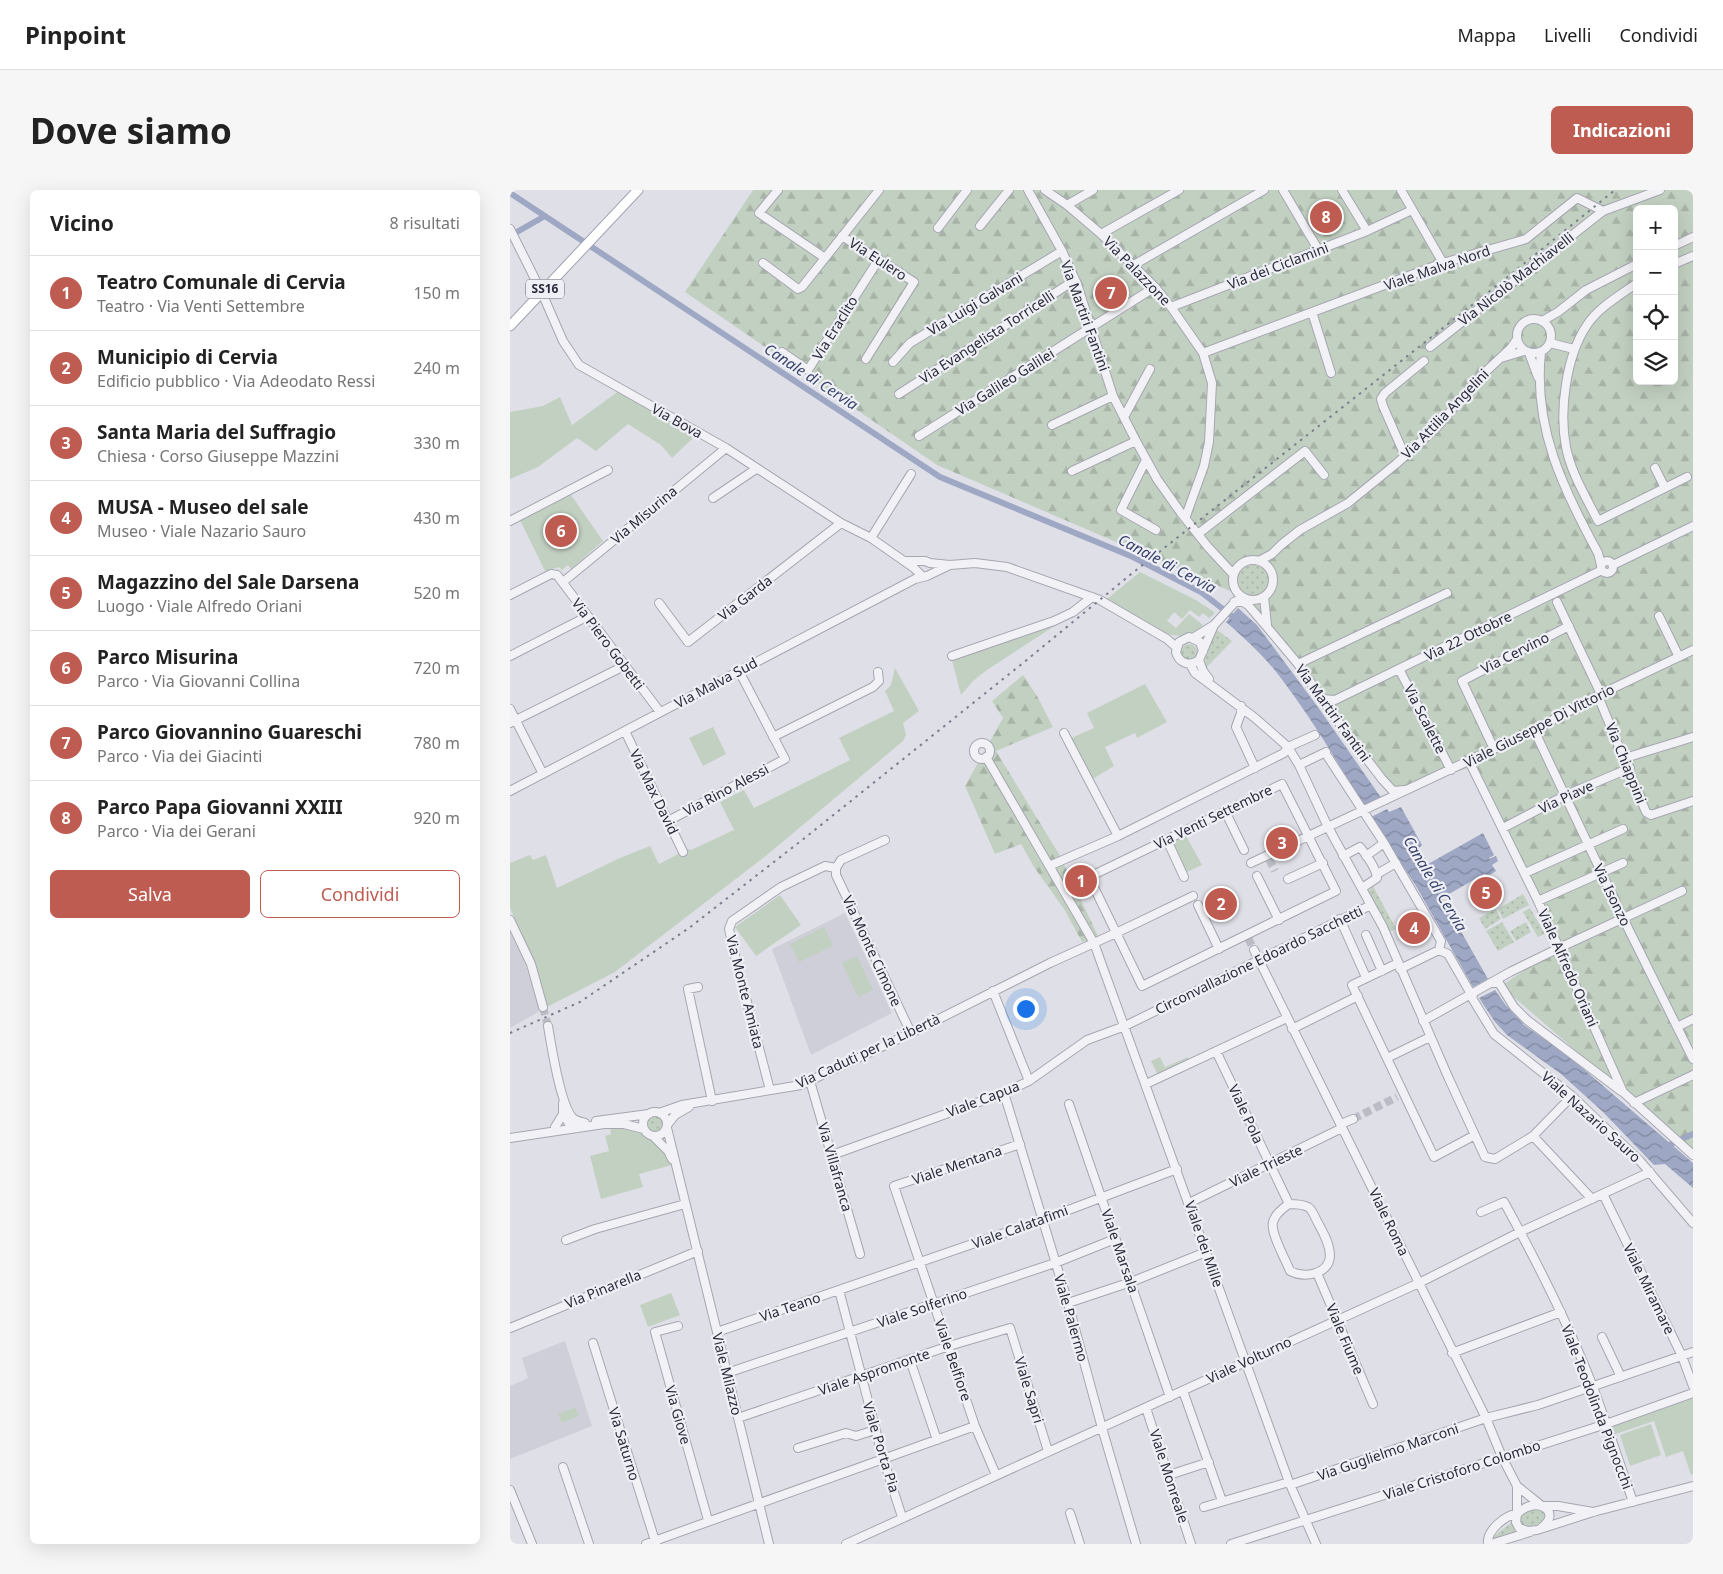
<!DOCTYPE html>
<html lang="it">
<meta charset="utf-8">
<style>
:root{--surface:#fff;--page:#f6f6f6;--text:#222;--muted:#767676;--line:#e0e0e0;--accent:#be5c52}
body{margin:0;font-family:"Noto Sans",sans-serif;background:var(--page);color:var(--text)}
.controls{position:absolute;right:15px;top:15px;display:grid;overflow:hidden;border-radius:8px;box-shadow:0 5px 20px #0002}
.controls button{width:45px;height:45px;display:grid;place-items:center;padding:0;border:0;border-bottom:1px solid var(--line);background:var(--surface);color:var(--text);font:25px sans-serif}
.you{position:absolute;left:515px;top:818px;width:18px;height:18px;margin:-12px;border:4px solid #fff;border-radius:50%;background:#1a73e8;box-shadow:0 0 0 8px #1a73e833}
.badge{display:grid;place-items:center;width:32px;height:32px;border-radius:50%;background:var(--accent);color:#fff;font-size:16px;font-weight:700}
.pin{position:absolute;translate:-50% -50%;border:2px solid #fff;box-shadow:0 1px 5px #0006}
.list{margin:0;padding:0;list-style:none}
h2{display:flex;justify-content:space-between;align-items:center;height:65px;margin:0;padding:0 20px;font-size:21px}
h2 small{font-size:16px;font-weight:400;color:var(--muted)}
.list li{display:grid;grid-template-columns:32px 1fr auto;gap:15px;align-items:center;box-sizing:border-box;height:75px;padding:0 20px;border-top:1px solid var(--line)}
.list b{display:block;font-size:19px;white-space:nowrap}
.list p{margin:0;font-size:16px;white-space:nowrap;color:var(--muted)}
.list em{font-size:16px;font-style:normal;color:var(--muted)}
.actions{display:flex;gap:10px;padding:15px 20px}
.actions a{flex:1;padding:11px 0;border:1px solid var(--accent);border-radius:8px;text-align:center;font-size:18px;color:var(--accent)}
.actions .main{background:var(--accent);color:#fff}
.icon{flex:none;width:28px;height:28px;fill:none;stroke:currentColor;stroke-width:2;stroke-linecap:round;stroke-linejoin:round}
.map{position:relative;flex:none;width:1183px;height:1354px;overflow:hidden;border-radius:8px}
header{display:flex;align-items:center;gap:30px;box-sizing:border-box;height:70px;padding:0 25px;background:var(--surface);border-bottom:1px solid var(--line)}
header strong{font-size:24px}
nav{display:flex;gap:28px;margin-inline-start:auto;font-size:18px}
.intro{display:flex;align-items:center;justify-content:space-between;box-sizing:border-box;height:120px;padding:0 30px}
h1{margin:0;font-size:35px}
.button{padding:12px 22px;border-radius:8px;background:var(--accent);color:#fff;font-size:18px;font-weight:700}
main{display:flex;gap:30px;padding:0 30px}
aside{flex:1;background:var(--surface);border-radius:8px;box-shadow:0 5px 20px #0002}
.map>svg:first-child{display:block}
.built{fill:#cecfd8}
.green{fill:#c2d0c1}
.forest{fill:url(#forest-firs);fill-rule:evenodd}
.garden{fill:url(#garden-dots)}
.water{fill:url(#water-waves)}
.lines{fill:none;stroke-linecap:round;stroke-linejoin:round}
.canal{stroke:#9ea7c3;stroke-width:6}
.minor-tunnel{stroke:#bbbcc5;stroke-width:8;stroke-dasharray:8 4;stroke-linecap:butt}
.minor-casing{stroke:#a5a6b0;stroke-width:10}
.major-casing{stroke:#a0a3b1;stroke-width:11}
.minor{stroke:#f2f2f6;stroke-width:8}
.major{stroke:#fff;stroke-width:9}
.rail{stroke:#7b7d8f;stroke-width:2;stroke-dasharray:2.5 5;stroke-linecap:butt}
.labels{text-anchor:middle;stroke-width:4.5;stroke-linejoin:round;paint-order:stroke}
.shield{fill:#eff0f5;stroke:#656774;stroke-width:1}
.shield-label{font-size:12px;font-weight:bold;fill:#2a2c3c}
.street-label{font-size:14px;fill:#2a2c3c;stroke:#eff0f5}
.water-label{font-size:15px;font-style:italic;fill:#39436b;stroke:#eff0f5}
</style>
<header>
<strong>Pinpoint</strong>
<nav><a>Mappa</a><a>Livelli</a><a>Condividi</a></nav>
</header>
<div class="intro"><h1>Dove siamo</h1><a class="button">Indicazioni</a></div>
<main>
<aside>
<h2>Vicino<small>8 risultati</small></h2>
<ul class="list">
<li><span class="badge">1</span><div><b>Teatro Comunale di Cervia</b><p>Teatro · Via Venti Settembre</p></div><em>150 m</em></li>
<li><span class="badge">2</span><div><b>Municipio di Cervia</b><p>Edificio pubblico · Via Adeodato Ressi</p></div><em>240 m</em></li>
<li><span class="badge">3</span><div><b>Santa Maria del Suffragio</b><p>Chiesa · Corso Giuseppe Mazzini</p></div><em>330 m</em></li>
<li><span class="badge">4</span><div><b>MUSA - Museo del sale</b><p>Museo · Viale Nazario Sauro</p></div><em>430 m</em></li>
<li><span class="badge">5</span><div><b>Magazzino del Sale Darsena</b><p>Luogo · Viale Alfredo Oriani</p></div><em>520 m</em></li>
<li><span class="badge">6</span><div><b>Parco Misurina</b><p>Parco · Via Giovanni Collina</p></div><em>720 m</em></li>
<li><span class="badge">7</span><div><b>Parco Giovannino Guareschi</b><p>Parco · Via dei Giacinti</p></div><em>780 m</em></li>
<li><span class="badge">8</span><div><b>Parco Papa Giovanni XXIII</b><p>Parco · Via dei Gerani</p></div><em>920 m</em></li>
</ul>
<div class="actions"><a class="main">Salva</a><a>Condividi</a></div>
</aside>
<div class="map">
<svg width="1183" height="1354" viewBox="0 0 1183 1354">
<defs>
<pattern id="forest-firs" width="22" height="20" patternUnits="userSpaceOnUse" patternTransform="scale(1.25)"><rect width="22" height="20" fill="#c2d0c1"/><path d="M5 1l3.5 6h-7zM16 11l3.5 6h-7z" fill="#a7b3a7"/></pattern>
<pattern id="garden-dots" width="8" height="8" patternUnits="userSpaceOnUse" patternTransform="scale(1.25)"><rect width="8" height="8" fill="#c2d0c1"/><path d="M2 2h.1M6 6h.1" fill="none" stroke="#a7b3a7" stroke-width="1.8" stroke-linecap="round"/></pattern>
<pattern id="water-waves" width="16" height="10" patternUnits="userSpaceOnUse" patternTransform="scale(1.25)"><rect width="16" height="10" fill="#9ea7c3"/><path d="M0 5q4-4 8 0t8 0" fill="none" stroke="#8188a0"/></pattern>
</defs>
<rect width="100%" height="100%" fill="#dfe0e7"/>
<!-- built -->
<path class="built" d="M335 723 382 823 301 865 262 759Z
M0 741 15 773 30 821 0 838Z
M55 1151 82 1236 0 1269V1196L18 1188 12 1168Z"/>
<!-- green -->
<path class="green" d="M110 200 185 246 162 268 151 255 118 234 86 261 67 248 28 277 0 289V222L33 216 50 207 62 235Z
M61 305 93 351 61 379 58 375 52 380 49 377 35 381 10 330Z
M630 382 686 410 704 422V424L699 428 693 423 689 427 680 420 672 429 664 422 657 431 666 438 679 424 693 435C684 445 671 448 658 444L597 409Z
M549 433 477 480 463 491 451 505 442 470Z
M385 478 409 521 393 533 396 545 393 551 257 665 105 782 37 817 24 771 0 718V673L20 665 23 670 36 665 47 698 110 668 140 656 149 674 178 659 181 660 224 640 210 612 234 600 244 618 340 570 329 548 384 521 375 501 381 495Z
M635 494 657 532 627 548 625 543 595 557 604 576 581 590 559 549 584 538 577 523Z
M203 537 216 564 193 576 179 548Z
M675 644 692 675 675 683 660 652Z
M270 705 291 735 246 766 225 737Z
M314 737 323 756 289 772 280 754Z
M347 766 363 800 348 807 332 773Z
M650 867 655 877 678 867 679 870 648 885 641 871Z
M109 936C115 937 121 937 125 939 139 945 156 962 162 975L129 984 133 997 91 1009 80 966 99 961 95 946 101 944 100 937Z
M161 1103 170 1125 138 1137 130 1115Z
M1183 1208V1284L1181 1285 1173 1261 1156 1267 1144 1231 1103 1245 1100 1236Z
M65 1217 69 1226 52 1233 48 1224Z
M1141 1234 1151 1265 1120 1276 1110 1245Z"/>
<!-- forest -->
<path class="forest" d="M243 0H1183V962L991 796 1049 757 962 577 883 601 741 410 427 275 175 102ZM1127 19H1164V191H1127Z
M513 485 527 506 543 537 486 561 549 664 589 748 572 752 554 719 524 677 511 654 485 664 455 596 493 528 482 511Z"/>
<!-- garden -->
<path class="garden" d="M729 390a15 15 0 1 1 30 0a15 15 0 1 1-30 0Z
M707 440 722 451 696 478C693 465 699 450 707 440Z
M671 462a8 8 0 1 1 16 0a8 8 0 1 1-16 0Z
M863 696 886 739 879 742 859 705 858 702Z
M1013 704 1019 715 993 729 988 719Z
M1020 718 1035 744 1028 747 1013 722Z
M986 719 991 729 975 739 969 728Z
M992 732 1004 752 988 761 976 741Z
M1016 732 1021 742 1006 751 1000 741Z
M138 934a8 8 0 1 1 16 0a8 8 0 1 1-16 0Z
M1025 1319 1033 1320 1036 1328C1029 1335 1022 1338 1013 1336L1009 1327 1014 1322Z
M1002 1332 1003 1337 1008 1341 981 1351 980 1349Z"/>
<!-- water -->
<path class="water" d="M728 418 747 435 810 520 872 609 854 618C829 573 798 523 767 483 752 464 733 447 716 432Z
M891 617 912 655 909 658 918 674 973 643 984 665 979 668V669L986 666 988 671 982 675 986 681 980 685 974 684 932 708 978 789 963 797 906 696 861 627 877 619 879 622Z
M985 800 995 814 1014 835 1056 864 1183 973V998L1155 974 1144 975 1093 922 1051 884 997 845 985 832 969 808Z"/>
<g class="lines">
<!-- canal -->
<path class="canal" d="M0 3 430 287 623 367 691 402 727 430
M0 46 35 26
M1155 957 1183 944"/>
<!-- minor-tunnel -->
<path class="minor-tunnel" d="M759 669 765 681
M738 748 744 760
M33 817 38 836
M843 929 887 907"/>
<defs>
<path id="minor" d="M268 0 249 23 315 68
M518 0 552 61 567 94 603 206 626 251 647 289 671 323 698 357 723 384
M535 0 557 15 591 44 645 97 661 117 693 163 702 193 699 252 694 276 676 326
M773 0 809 61
M832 0 857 41
M891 0 933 73
M557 15 583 0
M470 36 499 0
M428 38 457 0
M0 39 32 103 53 151 69 175 216 258 331 333 361 348 404 378 412 386
M591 44 669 0
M332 46 404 92 356 169
M1164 56 1183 47
M253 73 288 99 292 97 369 0
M1164 74 1183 66
M622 76 754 0
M1127 93C1109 106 1089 117 1077 135 1056 166 1049 221 1056 257 1061 283 1076 307 1088 331L1177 287
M661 117 857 41 902 20
M802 122 821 183
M1007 146a17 17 0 1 1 34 0a17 17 0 1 1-34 0Z
M1032 131 1048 122 1076 100 1127 74
M1040 153 1064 159
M920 157 1093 21
M272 162 298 180 369 69
M1031 162C1023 237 1053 299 1088 363L1091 375
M693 163 933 73 1016 49 1067 8 1093 21 1150 0
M1019 163 1028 187
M991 168 1014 161
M383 172 400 153 552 61
M389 204 565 90
M614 227 640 179
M542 235 603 206
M409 246 645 97
M895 266 873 216 871 209 875 203 914 171
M636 270 611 320 646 340
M1145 278 1155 298
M562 281 626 251
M203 308 246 279
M0 331 98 280
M688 344 795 261 814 285
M361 348 401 284
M723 390a20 20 0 1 1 40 0a20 20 0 1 1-40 0Z
M1091 377a6 6 0 1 1 12 0a6 6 0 1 1-12 0Z
M396 371H415L420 373 440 375 465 373 497 377 590 410 657 449 666 457
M749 371 762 364 771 355 790 340 838 313 886 274 927 237 970 187 1001 158 1007 149
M1103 375 1183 336
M53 392 216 258
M0 405 41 384 47 385 150 522
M754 407 757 435
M724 412H733L738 415 757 437 788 474 823 525 872 589 883 601 895 600
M1047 412 1091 504
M149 413 178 452 331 333
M1149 426 1169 467
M683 448 704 435
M693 461 690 452 679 447 669 452 666 462C669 473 679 477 689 470L704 435 726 411
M0 466 78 426
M442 466 544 431 563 422 582 407
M689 470 693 481 699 489
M680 474 685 483 745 528 778 557 789 575 818 637 873 737 939 889 975 967 985 969 1023 946 1062 906
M788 474 937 403
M889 479 941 580
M1088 506 1136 622 1141 625 1183 611
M812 509 825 510 1092 380
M731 516V523L726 537 745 578
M0 519 33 584
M0 533 114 476
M1024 540 1113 728 1183 869
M115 541 173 662
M554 543 608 646
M263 547 363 497 369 491 368 482
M464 561a8 8 0 1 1 16 0a8 8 0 1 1-16 0Z
M984 559 952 491 1059 436
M476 567 584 753 779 1292 806 1354
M818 567 874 653 931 751 929 760
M1115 568 1183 547
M959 571 1028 711 1113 902 1183 965
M789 575 816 562
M772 594 826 701 632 796 579 687Z
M0 601 405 389 417 386 440 375
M715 621 734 660
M158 631 275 569 229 481
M993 638 1056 605 1120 578
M657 650 674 687
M833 666 850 657C856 665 866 677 867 688L852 698
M856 666 874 653
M741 673 1024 540 1091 504 1183 460
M539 676 608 646 774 563 778 557 805 545
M326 678V685L401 843
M1015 683 1113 639
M867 684 886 673
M747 686 769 730
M778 689 813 673
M1028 711 1113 673
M688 715 709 759
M830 729 855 785
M0 730 21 774 33 817
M856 745 872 781
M744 760 976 1228 992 1267 1007 1296 1032 1316H1048L1083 1322
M929 760 938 764 961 804
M888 773 842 795 924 967 965 945
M890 779 929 760
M980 793H989L1004 817 1017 830 1111 901
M188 797 178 799 202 911
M483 801 519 891
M964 802 962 808 984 844 1062 906 1130 971 1183 1033
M913 831 1000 782 1049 758 1172 701
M38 836C41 854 51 919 64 929 67 931 72 932 75 933
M1167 837 1183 829
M782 839 848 806
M706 861 779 1014
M877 868 920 847
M300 891 350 1064
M636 894 777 828
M260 900 226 770 219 739 222 731 271 697 315 676 326 678 331 670 375 650
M494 903 558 1113 592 1238 626 1354
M1124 913 1183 885
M559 914 660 1207
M133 934a12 12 0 1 1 24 0a12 12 0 1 1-24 0Z
M149 923 172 915 291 895 401 843 540 773 606 743 683 706
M53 924 60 935 67 938
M86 931 139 924
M158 934 165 925 179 917
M831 934 843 929
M45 937 53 924V913
M157 938 259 1354
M143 946 158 961 162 969
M1023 946 1082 1009
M0 948 94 934H114L134 939
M322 965 494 903 519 891 577 850 615 836 861 715
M1093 1004 1172 1166 1183 1196
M679 1013 832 938
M779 1014C786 1014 792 1014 798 1017 803 1020 805 1028 808 1033 813 1042 820 1054 820 1066 819 1085 794 1088 780 1081 776 1070 760 1043 763 1032 765 1024 773 1018 779 1014Z
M971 1022 994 1012C1027 1072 1058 1133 1083 1197 1097 1235 1110 1274 1123 1312
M56 1050 85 1039 175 1014
M807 1083 863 1214
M329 1100 373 1268 392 1327
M558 1113 621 1092 696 1062
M168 1136 145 1142 198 1330
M0 1138 188 1061
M207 1142 532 1030 667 979
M1092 1147 1111 1187
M83 1153 146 1354
M942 1163 1051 1122
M400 1170 427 1250
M217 1183 545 1073 605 1049
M673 1201 712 1311
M636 1218 681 1354
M228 1228 439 1156 500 1138 538 1261
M288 1258 336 1243 346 1246 365 1240
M53 1277 79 1354
M486 1285 465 1236 384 996 510 954
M659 1285 699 1272
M780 1295 976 1228 1028 1215 1183 1162
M0 1300 22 1354
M694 1317 779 1292
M560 1323 570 1354
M1031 1338C1054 1321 1025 1305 1007 1324L1006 1332 1009 1338 1018 1341 1027 1340 1083 1322 1183 1296
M136 1354 465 1236
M336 1354 909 1093 1010 1042 1140 982
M721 1354 1096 1234 1183 1203
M978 1354C976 1341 995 1325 1007 1324V1296
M981 1354 1020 1342"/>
<path id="major" d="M0 136 128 0"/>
</defs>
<!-- minor casing -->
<use href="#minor" class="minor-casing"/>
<!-- major casing -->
<use href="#major" class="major-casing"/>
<!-- minor -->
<use href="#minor" class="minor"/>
<!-- major -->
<use href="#major" class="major"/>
<!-- rail -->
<path class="rail" d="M0 843 70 812 179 738 296 647 513 473 620 385 995 89 1105 0"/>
</g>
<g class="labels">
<!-- shield labels -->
<rect class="shield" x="16" y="89.5" width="38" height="19" rx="4"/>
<g class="shield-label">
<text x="35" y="103">SS16</text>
</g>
<!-- street labels -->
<g class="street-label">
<text transform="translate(368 69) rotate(33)" y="5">Via Eulero</text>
<text transform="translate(768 76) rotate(-21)" y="5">Via dei Ciclamini</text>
<text transform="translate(927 78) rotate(-19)" y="5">Viale Malva Nord</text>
<text transform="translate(627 81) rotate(46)" y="5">Via Palazzone</text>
<text transform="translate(1006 89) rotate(-38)" y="5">Via Nicolò Machiavelli</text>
<text transform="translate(465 114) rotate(-31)" y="5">Via Luigi Galvani</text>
<text transform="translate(575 126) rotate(70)" y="5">Via Martiri Fantini</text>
<text transform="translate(325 138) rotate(-58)" y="5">Via Eraclito</text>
<text transform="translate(477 147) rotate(-33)" y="5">Via Evangelista Torricelli</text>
<text transform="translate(495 192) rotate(-32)" y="5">Via Galileo Galilei</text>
<text transform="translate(935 224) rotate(-46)" y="5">Via Attilia Angelini</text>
<text transform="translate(167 231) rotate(29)" y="5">Via Bova</text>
<text transform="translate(134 325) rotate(-40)" y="5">Via Misurina</text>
<text transform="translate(235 408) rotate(-38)" y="5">Via Garda</text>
<text transform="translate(958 446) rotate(-26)" y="5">Via 22 Ottobre</text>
<text transform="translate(98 454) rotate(53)" y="5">Via Piero Gobetti</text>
<text transform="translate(1005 463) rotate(-27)" y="5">Via Cervino</text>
<text transform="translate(206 493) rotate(-28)" y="5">Via Malva Sud</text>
<text transform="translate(823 523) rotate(54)" y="5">Via Martiri Fantini</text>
<text transform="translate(915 529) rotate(63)" y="5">Via Scalette</text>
<text transform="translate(1029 536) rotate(-27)" y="5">Viale Giuseppe Di Vittorio</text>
<text transform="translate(1116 573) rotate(68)" y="5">Via Chiappini</text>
<text transform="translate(216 600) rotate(-28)" y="5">Via Rino Alessi</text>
<text transform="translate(144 602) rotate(64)" y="5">Via Max David</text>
<text transform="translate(1056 607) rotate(-25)" y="5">Via Piave</text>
<text transform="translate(703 627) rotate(-26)" y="5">Via Venti Settembre</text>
<text transform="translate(1102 705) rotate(64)" y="5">Via Isonzo</text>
<text transform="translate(362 761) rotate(65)" y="5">Via Monte Cimone</text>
<text transform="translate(749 770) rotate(-26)" y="5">Circonvallazione Edoardo Sacchetti</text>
<text transform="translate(1058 778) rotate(66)" y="5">Viale Alfredo Oriani</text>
<text transform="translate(235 802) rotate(76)" y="5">Via Monte Amiata</text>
<text transform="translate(358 861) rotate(-25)" y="5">Via Caduti per la Libertà</text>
<text transform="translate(473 909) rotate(-21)" y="5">Viale Capua</text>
<text transform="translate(736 924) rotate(65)" y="5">Viale Pola</text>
<text transform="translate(1081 927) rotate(42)" y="5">Viale Nazario Sauro</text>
<text transform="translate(447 975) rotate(-19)" y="5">Viale Mentana</text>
<text transform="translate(756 976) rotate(-26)" y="5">Viale Trieste</text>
<text transform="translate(325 977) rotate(74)" y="5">Via Villafranca</text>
<text transform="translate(879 1032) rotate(64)" y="5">Viale Roma</text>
<text transform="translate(510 1037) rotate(-20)" y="5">Viale Calatafimi</text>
<text transform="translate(694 1054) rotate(71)" y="5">Viale dei Mille</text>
<text transform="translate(610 1061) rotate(71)" y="5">Viale Marsala</text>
<text transform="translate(93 1099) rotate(-22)" y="5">Via Pinarella</text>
<text transform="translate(1139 1099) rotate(64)" y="5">Viale Miramare</text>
<text transform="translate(280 1117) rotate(-19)" y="5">Via Teano</text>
<text transform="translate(412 1118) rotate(-19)" y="5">Viale Solferino</text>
<text transform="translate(561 1128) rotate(74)" y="5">Viale Palermo</text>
<text transform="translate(835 1149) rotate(67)" y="5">Viale Fiume</text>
<text transform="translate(443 1170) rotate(71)" y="5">Viale Belfiore</text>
<text transform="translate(739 1170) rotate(-25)" y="5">Viale Volturno</text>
<text transform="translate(364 1182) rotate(-19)" y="5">Viale Aspromonte</text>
<text transform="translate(217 1184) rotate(76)" y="5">Viale Milazzo</text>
<text transform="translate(519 1200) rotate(73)" y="5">Viale Sapri</text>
<text transform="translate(1087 1217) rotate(69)" y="5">Viale Teodolinda Pignocchi</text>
<text transform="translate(168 1225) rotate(74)" y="5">Via Giove</text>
<text transform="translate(114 1254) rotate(73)" y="5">Via Saturno</text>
<text transform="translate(371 1257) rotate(73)" y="5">Viale Porta Pia</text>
<text transform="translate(878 1262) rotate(-19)" y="5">Via Guglielmo Marconi</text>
<text transform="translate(952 1280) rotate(-18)" y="5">Viale Cristoforo Colombo</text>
<text transform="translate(659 1286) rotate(72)" y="5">Viale Monreale</text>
</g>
<!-- water labels -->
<g class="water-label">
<text transform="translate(301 187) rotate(33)" y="5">Canale di Cervia</text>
<text transform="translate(657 374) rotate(28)" y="5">Canale di Cervia</text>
<text transform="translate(925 694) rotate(59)" y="5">Canale di Cervia</text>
</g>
</g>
</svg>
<div class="controls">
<button>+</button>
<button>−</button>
<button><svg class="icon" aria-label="locate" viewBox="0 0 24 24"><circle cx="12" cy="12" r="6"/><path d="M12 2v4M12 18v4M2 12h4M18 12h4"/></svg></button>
<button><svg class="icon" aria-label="layers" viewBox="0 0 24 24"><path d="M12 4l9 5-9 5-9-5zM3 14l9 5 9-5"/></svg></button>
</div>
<div class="you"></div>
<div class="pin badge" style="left:571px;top:691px">1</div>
<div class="pin badge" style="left:711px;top:714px">2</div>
<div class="pin badge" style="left:772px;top:653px">3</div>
<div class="pin badge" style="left:904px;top:738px">4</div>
<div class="pin badge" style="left:976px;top:703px">5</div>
<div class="pin badge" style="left:51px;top:341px">6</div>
<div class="pin badge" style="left:601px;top:103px">7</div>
<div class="pin badge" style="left:816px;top:27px">8</div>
</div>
</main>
